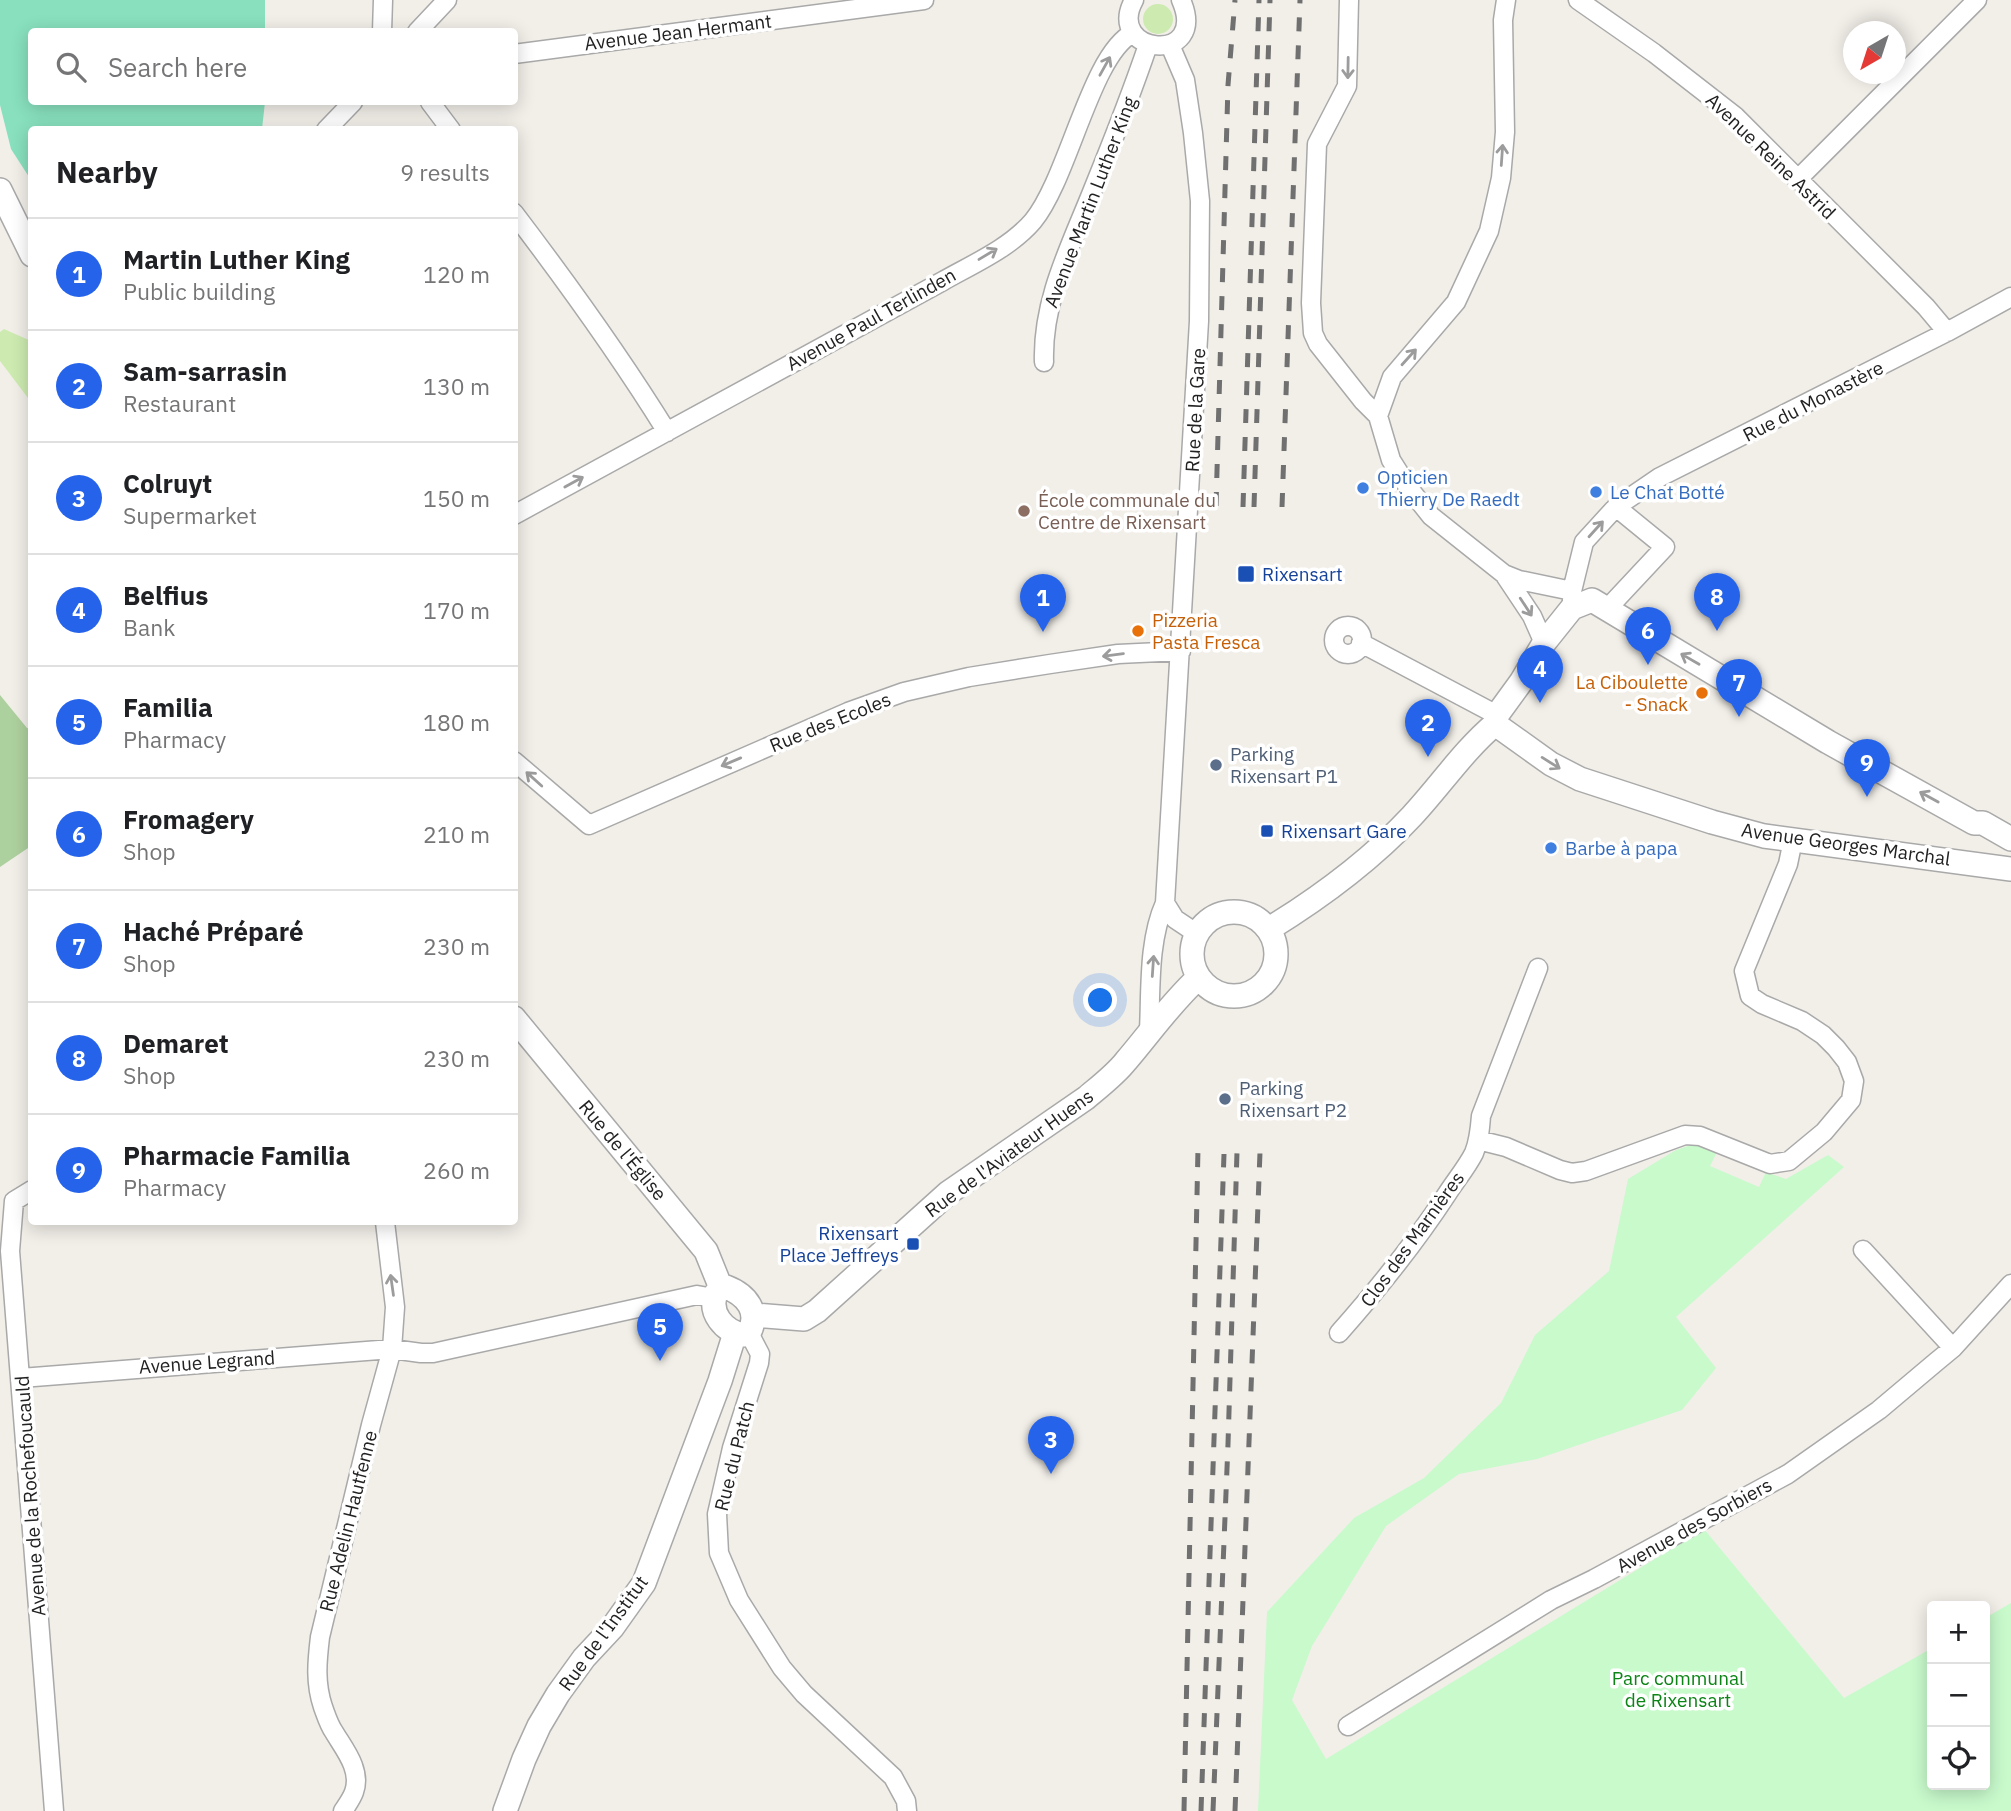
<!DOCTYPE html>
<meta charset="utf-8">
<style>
:root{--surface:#fff;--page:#f2f2f2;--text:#202124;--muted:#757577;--line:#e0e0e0;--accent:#2563eb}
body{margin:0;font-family:"IBM Plex Sans",sans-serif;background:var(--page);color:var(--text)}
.controls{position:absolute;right:21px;bottom:21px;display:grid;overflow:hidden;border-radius:7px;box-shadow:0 4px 18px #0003}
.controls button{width:63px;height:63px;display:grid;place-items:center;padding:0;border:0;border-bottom:2px solid var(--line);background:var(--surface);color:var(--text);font:35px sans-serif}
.compass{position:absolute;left:1843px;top:21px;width:63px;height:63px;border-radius:50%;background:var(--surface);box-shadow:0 4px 18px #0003;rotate:219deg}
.you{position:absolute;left:1101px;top:1001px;width:24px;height:24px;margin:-18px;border:5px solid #fff;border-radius:50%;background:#1a73e8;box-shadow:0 0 0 10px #1a73e833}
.badge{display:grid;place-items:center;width:46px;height:46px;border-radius:50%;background:var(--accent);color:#fff;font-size:23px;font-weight:700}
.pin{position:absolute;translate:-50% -58px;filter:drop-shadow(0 2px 4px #0008)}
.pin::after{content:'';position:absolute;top:37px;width:24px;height:21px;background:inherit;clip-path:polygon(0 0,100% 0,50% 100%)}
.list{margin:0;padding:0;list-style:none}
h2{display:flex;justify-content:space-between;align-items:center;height:91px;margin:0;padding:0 28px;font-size:30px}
h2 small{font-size:23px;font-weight:400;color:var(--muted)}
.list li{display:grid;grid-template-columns:46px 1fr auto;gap:21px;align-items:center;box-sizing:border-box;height:112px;padding:0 28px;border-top:2px solid var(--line)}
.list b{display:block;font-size:26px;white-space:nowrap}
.list p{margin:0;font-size:23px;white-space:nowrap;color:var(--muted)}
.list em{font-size:23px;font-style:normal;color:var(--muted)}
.icon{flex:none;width:38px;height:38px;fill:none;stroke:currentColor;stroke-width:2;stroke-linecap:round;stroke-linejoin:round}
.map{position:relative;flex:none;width:2011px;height:1811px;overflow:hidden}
.search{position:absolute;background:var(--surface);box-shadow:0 4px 18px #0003;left:28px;top:28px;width:490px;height:77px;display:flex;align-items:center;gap:18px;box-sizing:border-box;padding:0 24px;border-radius:7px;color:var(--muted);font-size:26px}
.panel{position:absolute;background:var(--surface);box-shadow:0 4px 18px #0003;left:28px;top:126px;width:490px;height:1099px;border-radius:7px}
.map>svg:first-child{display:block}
.grass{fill:#cdebb0}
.forest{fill:#add19e}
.park{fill:#c8facc}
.pitch{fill:#88e0be}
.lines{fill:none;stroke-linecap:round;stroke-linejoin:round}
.minor-casing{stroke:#a9a9a9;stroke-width:21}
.tertiary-casing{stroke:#a9a9a9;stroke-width:26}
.minor{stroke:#fff;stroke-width:18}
.tertiary{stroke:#fff;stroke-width:23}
.rail{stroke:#707070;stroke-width:5;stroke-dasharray:14 14;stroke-linecap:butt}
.oneway{stroke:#9c9c9c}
.shop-dot{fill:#3f7fe0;stroke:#fff;stroke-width:2.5}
.education-dot{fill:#8d6e63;stroke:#fff;stroke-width:2.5}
.transit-dot{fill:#1a4fb4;stroke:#fff;stroke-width:2.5}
.food-dot{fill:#e8710a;stroke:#fff;stroke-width:2.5}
.service-dot{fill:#5c6f8a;stroke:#fff;stroke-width:2.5}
.labels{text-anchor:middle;stroke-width:7;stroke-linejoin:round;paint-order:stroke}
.street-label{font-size:19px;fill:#222;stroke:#fff}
.shop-label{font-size:19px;fill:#366cbe;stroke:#fff;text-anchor:start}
.education-label{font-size:19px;fill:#785e54;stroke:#fff;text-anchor:start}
.transit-label{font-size:19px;fill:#164399;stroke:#fff;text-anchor:start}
.food-label{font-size:19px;fill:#c56008;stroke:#fff;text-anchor:start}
.service-label{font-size:19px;fill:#4e5e75;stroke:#fff;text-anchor:start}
.park-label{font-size:19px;fill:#0c8416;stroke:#fff}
</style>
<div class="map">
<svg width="2011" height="1811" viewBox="0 0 2011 1811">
<rect width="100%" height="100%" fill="#f2efe9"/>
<!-- grass -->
<path class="grass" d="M1143 19a15 15 0 1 1 30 0a15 15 0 1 1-30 0Z
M4 329 31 341V402L0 361V332Z"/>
<!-- forest -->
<path class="forest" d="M0 695 27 728 32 730 31 846 0 867Z"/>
<!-- park -->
<path class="park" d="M1694 1144 1717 1152 1710 1166 1759 1187 1766 1172 1786 1179 1828 1155 1844 1167 1676 1317 1716 1368 1682 1410 1537 1459 1459 1474 1386 1526 1312 1646 1292 1700 1326 1759 1704 1529 1844 1698 1932 1648V1785H1985V1618L2011 1603V1811H1258L1267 1612 1354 1518 1424 1478 1501 1403 1535 1335 1609 1271 1628 1179 1676 1150Z"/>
<!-- pitch -->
<path class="pitch" d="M0 0H265V31L32 32V102H265L262 129 32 130 31 180 11 149 0 105Z"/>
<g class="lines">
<defs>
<path id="minor" d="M1134 0C1104 55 1210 66 1181 0
M1349 0 1347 86 1317 144 1311 303 1313 333 1318 344 1363 401 1378 416 1391 460 1408 487 1431 516 1504 574 1519 580 1572 591
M1578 0 1654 53 1735 116 1926 307 1947 332
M382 32 383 0
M417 32 447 0
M1170 45 1185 80 1193 133 1200 201 1199 321 1165 903 1175 919 1196 933
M514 54 924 0
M430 102 451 130
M326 130 353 102
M1797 180 1977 0
M514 213C568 284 620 356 667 432
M1044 362C1042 301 1070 247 1092 192 1112 143 1131 95 1148 45
M1378 416 1392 377 1456 302 1489 231 1501 178 1505 132 1503 20 1506 0
M1616 507 1660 477 1947 332 2011 297
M514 515 943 281C973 264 1010 248 1033 221 1069 177 1091 54 1133 33
M1504 574 1532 616 1544 643
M1572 600V591L1584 542 1616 507 1665 547 1607 609
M1334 640a14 14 0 1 1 28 0a14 14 0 1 1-28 0Z
M1361 643 1497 715
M514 761 589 825 848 712 904 692 969 677 1050 664 1118 654 1181 651
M1149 1031C1151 989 1148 941 1165 903
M1478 1140 1506 1147 1560 1170 1572 1173 1586 1171 1685 1135 1700 1136 1770 1164 1789 1161 1824 1132 1851 1100 1854 1081 1847 1062 1836 1048 1823 1035 1802 1021 1762 1004 1750 996 1744 971 1788 864 1793 840
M14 1201 10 1251 54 1811
M14 1201 32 1190
M1863 1250 1953 1348
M749 1333 760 1354 759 1363 732 1448 717 1514 719 1553 739 1600 782 1668 804 1694 893 1777 906 1801 907 1811
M1339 1333C1378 1289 1415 1243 1447 1194 1456 1180 1467 1167 1474 1153 1479 1141 1480 1129 1481 1116L1538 968
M21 1378 392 1349 421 1353H433L697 1295 714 1298
M1348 1726 1551 1600 1594 1579 1788 1474 1879 1410 1936 1362 1953 1348 2011 1284
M343 1811C347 1805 352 1798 354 1792 362 1770 344 1749 334 1732 329 1725 326 1715 323 1707 315 1683 317 1662 320 1637L371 1425 392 1349 395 1307 385 1222"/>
<path id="tertiary" d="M0 190 32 255
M1495 724 1551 764 1580 779 1712 822 1764 836 2011 869
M1192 954a42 42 0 1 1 84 0a42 42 0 1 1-84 0Z
M1269 929C1321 897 1370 861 1412 816 1440 786 1464 750 1495 724L1497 715 1521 682 1544 643 1572 608 1592 600 1828 742 1974 823H1983L2011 839
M514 1018 706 1251 721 1288
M726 1287C747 1295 760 1312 749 1333L743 1335C724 1331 708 1313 716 1293Z
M754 1315 804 1319 817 1311 948 1193 1086 1098C1099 1087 1115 1075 1126 1061 1150 1033 1170 1004 1198 978
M505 1811 524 1759 539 1726 558 1694 584 1658 612 1628 644 1583 720 1381 735 1333"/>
</defs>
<!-- minor casing -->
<use href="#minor" class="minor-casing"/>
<!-- tertiary casing -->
<use href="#tertiary" class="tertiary-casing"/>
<!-- minor -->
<use href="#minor" class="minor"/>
<!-- tertiary -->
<use href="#tertiary" class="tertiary"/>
<!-- rail -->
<path class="rail" d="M1216 506 1228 85 1235 0
M1243 507 1259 0
M1254 507 1270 0
M1282 507 1300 0
M1184 1811 1198 1148
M1201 1811 1224 1154
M1213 1811 1228 1444 1237 1152
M1235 1811 1260 1152"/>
</g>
<!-- one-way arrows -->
<defs><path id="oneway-shaft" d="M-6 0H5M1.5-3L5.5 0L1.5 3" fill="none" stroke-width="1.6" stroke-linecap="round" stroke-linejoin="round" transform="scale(1.75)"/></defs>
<g class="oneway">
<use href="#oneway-shaft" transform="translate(1105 66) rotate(-61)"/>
<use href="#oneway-shaft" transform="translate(1348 68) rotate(91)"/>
<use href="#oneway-shaft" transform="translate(1502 155) rotate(-86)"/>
<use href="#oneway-shaft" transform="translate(988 254) rotate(-31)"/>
<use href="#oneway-shaft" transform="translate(1409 357) rotate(-48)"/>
<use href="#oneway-shaft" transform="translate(574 482) rotate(-29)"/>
<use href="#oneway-shaft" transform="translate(1596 529) rotate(-48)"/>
<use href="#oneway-shaft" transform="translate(1526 607) rotate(57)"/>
<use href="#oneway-shaft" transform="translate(1113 655) rotate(173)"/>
<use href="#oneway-shaft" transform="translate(1690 659) rotate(-150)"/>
<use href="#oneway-shaft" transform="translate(731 762) rotate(157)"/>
<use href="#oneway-shaft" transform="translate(1551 763) rotate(32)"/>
<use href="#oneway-shaft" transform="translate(534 779) rotate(-138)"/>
<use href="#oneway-shaft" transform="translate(1929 797) rotate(-151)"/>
<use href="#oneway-shaft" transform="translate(1153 966) rotate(-86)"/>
<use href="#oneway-shaft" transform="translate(392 1285) rotate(-98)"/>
</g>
<!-- markers -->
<g class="shop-dot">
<circle cx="1363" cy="488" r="7"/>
<circle cx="1596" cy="492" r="7"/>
<circle cx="1551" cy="848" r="7"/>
</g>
<circle class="education-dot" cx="1024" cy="511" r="7"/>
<g class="transit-dot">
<rect x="1237" y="565" width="18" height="18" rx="3.5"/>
<rect x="1260" y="824" width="14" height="14" rx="3.5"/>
<rect x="906" y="1237" width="14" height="14" rx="3.5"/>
</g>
<g class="food-dot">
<circle cx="1138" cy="631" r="7"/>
<circle cx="1702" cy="693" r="7"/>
</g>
<g class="service-dot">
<circle cx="1216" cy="765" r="7"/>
<circle cx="1225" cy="1099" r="7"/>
</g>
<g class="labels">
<!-- street labels -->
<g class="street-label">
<text transform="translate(678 32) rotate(-7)" y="7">Avenue Jean Hermant</text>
<text transform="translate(1771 156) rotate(44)" y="7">Avenue Reine Astrid</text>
<text transform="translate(1090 202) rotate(-69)" y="7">Avenue Martin Luther King</text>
<text transform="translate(871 319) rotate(-29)" y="7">Avenue Paul Terlinden</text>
<text transform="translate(1813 401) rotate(-27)" y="7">Rue du Monastère</text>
<text transform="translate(1195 410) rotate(-87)" y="7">Rue de la Gare</text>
<text transform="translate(830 722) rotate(-22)" y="7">Rue des Ecoles</text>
<text transform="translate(1846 844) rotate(8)" y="7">Avenue Georges Marchal</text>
<text transform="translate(623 1150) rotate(50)" y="7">Rue de l'Église</text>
<text transform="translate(1009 1153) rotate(-36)" y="7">Rue de l'Aviateur Huens</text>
<text transform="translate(1412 1239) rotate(-54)" y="7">Clos des Marnières</text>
<text transform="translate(207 1362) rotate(-4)" y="7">Avenue Legrand</text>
<text transform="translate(734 1456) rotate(-76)" y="7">Rue du Patch</text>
<text transform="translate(30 1496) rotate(-94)" y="7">Avenue de la Rochefoucauld</text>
<text transform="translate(348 1521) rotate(-76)" y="7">Rue Adelin Hautfenne</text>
<text transform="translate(1694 1525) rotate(-29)" y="7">Avenue des Sorbiers</text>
<text transform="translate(603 1633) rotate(-54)" y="7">Rue de l'Institut</text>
</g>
<!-- shop labels -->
<g class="shop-label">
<text x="1377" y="484">Opticien<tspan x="1377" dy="22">Thierry De Raedt</tspan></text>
<text x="1610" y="499">Le Chat Botté</text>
<text x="1565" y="855">Barbe à papa</text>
</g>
<!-- education labels -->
<g class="education-label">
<text x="1038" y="507">École communale du<tspan x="1038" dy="22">Centre de Rixensart</tspan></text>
</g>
<!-- transit labels -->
<g class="transit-label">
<text x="1262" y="581">Rixensart</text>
<text x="1281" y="838">Rixensart Gare</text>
<text x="899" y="1240" text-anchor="end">Rixensart<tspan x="899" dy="22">Place Jeffreys</tspan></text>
</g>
<!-- food labels -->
<g class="food-label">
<text x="1152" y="627">Pizzeria<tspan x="1152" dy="22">Pasta Fresca</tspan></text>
<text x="1688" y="689" text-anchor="end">La Ciboulette<tspan x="1688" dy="22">- Snack</tspan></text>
</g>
<!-- service labels -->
<g class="service-label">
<text x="1230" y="761">Parking<tspan x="1230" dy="22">Rixensart P1</tspan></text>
<text x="1239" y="1095">Parking<tspan x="1239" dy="22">Rixensart P2</tspan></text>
</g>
<!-- park labels -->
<g class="park-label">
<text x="1678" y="1685">Parc communal<tspan x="1678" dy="22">de Rixensart</tspan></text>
</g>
</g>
</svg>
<div class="controls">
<button>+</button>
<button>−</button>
<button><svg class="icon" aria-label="locate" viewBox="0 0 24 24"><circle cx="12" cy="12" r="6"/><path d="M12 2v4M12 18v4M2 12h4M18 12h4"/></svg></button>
</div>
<svg class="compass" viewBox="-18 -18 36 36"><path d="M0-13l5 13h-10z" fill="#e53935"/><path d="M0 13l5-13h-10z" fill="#757577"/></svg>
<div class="you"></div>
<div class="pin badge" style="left:1043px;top:632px">1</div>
<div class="pin badge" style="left:1428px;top:757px">2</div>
<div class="pin badge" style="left:1051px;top:1474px">3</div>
<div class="pin badge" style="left:1540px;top:703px">4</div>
<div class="pin badge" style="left:660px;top:1361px">5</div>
<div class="pin badge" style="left:1648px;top:665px">6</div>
<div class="pin badge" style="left:1739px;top:717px">7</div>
<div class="pin badge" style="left:1717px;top:631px">8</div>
<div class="pin badge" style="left:1867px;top:797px">9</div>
<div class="search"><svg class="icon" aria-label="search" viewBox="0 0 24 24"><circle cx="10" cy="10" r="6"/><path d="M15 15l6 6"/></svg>Search here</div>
<section class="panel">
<h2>Nearby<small>9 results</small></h2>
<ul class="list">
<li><span class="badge">1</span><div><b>Martin Luther King</b><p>Public building</p></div><em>120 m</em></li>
<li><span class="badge">2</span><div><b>Sam-sarrasin</b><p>Restaurant</p></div><em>130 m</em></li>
<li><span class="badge">3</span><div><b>Colruyt</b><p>Supermarket</p></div><em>150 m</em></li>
<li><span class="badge">4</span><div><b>Belfius</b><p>Bank</p></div><em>170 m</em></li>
<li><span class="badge">5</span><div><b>Familia</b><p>Pharmacy</p></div><em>180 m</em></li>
<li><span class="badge">6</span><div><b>Fromagery</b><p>Shop</p></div><em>210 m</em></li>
<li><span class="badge">7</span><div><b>Haché Préparé</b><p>Shop</p></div><em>230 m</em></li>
<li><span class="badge">8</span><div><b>Demaret</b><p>Shop</p></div><em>230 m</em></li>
<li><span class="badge">9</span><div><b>Pharmacie Familia</b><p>Pharmacy</p></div><em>260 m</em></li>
</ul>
</section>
</div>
